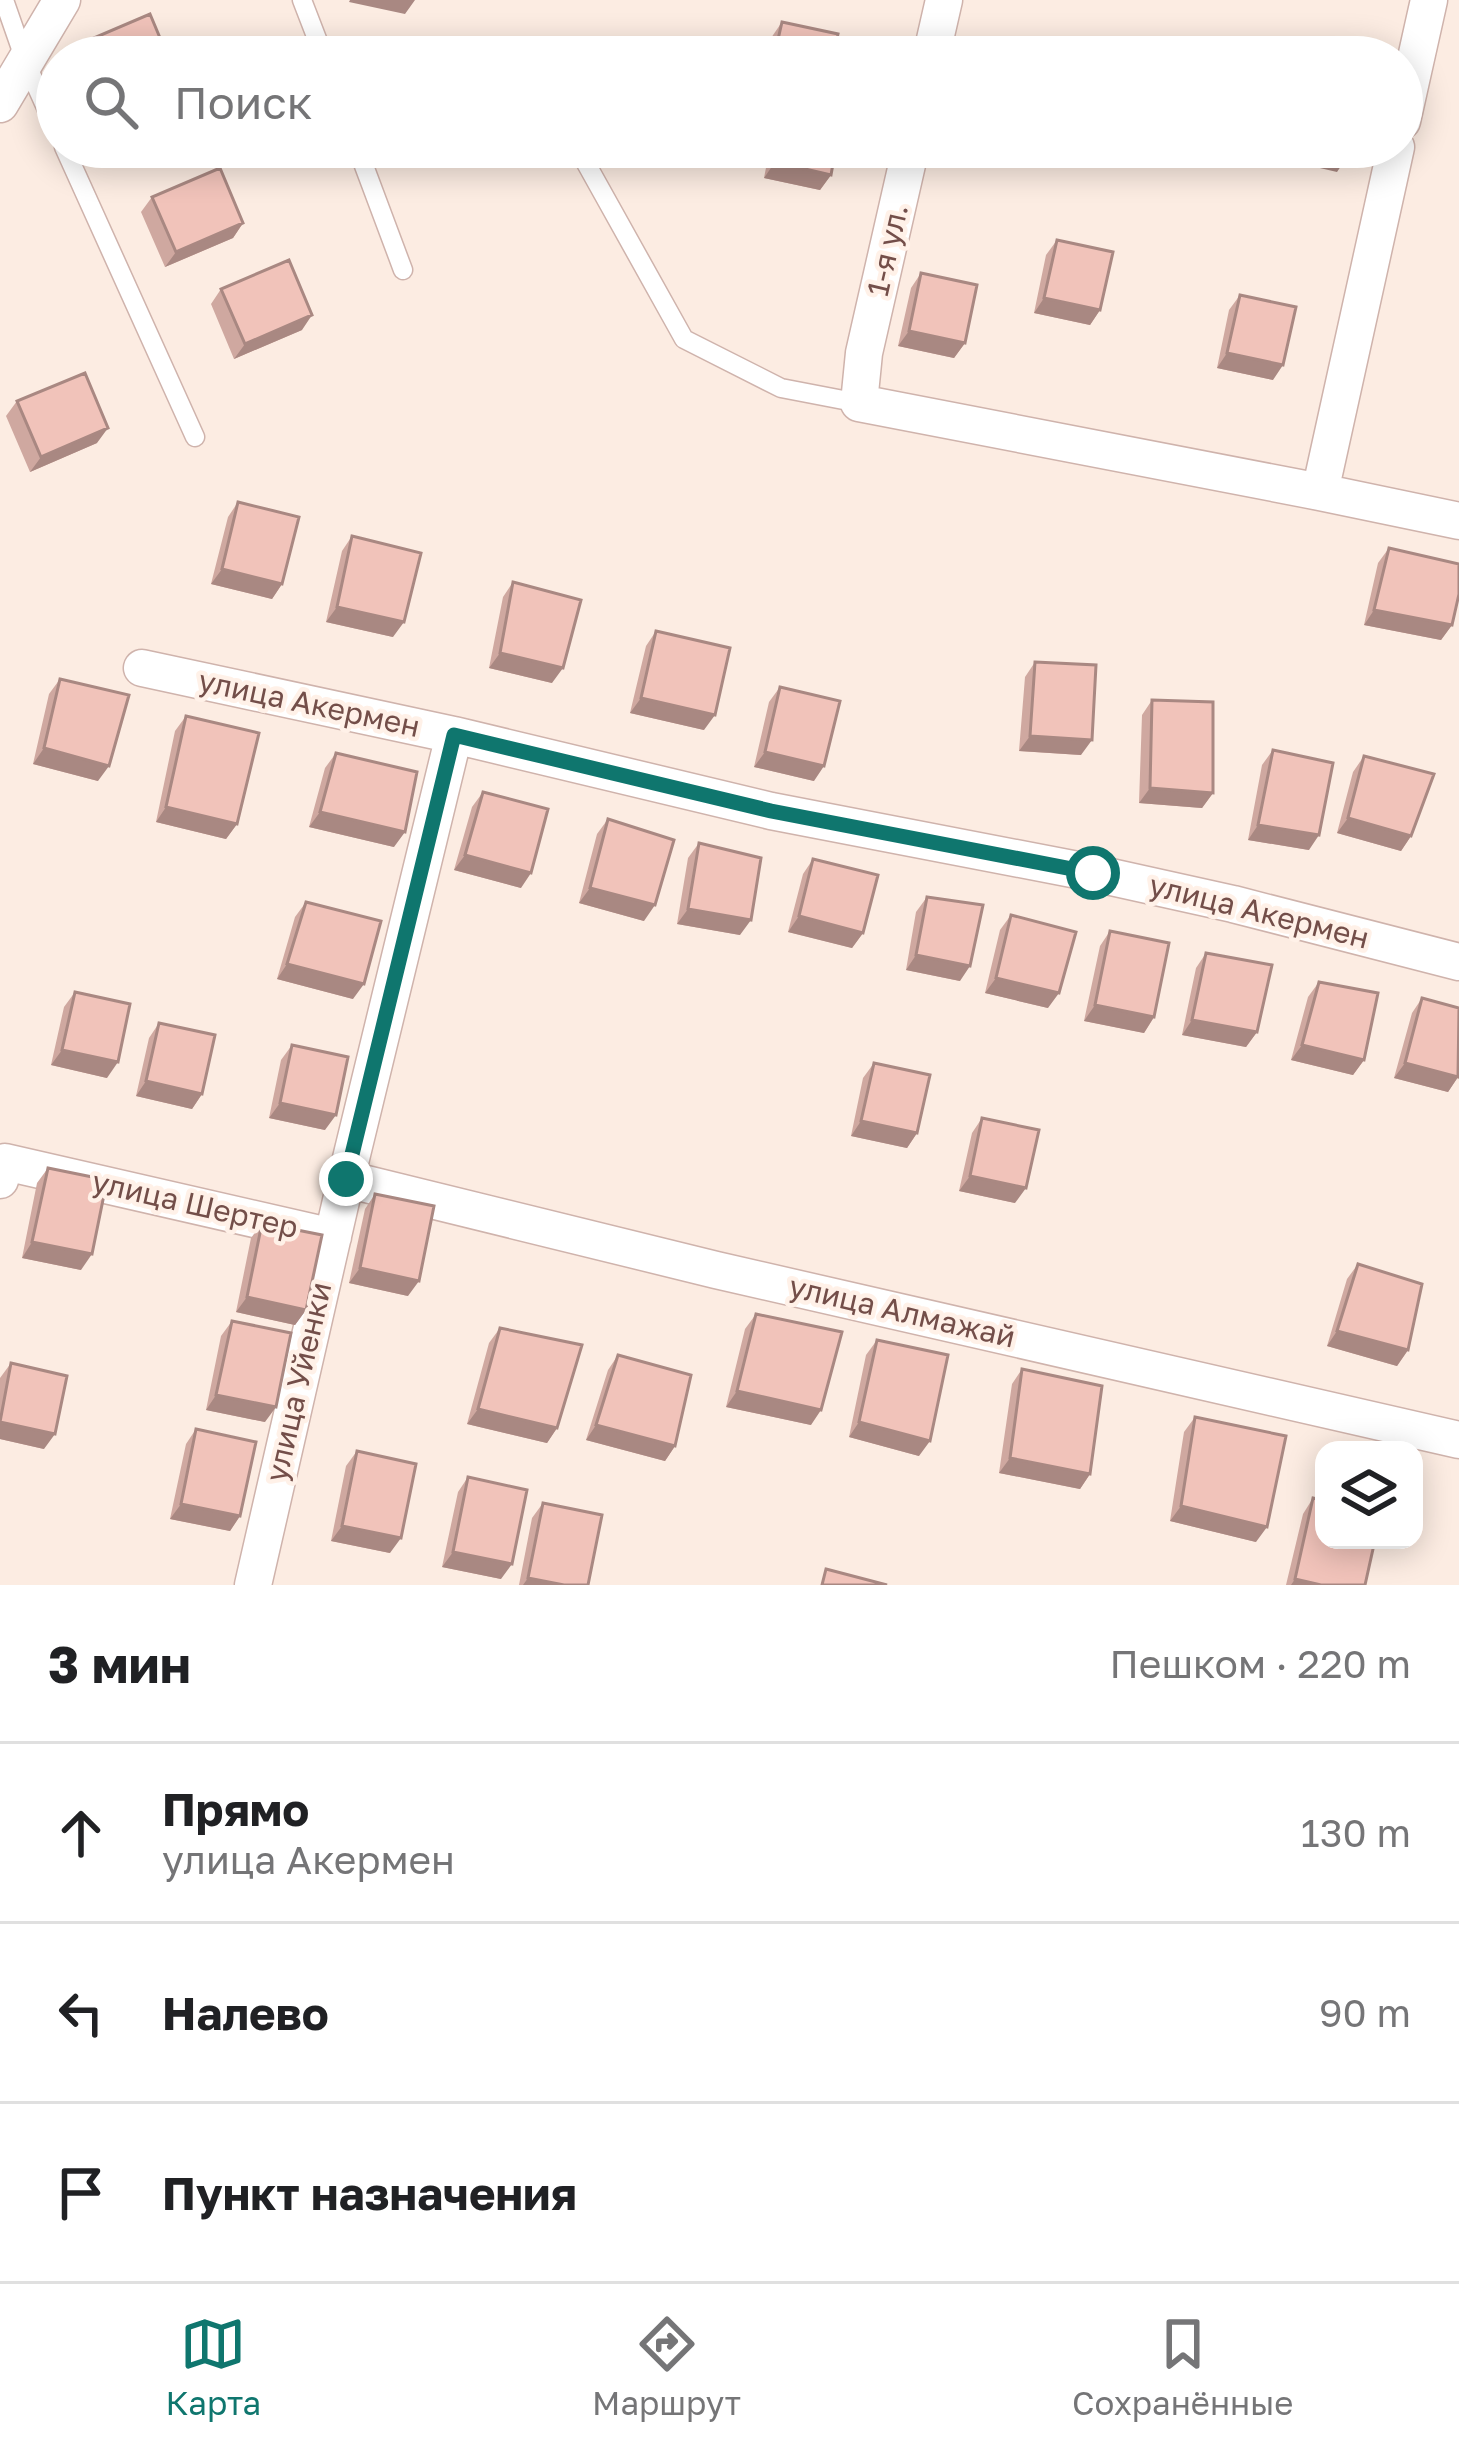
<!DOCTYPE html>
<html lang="ru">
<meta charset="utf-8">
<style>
:root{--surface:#fff;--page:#f6f6f6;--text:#202124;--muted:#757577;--line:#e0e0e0;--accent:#0f766e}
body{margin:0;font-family:"Golos Text",sans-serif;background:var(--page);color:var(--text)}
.controls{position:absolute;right:36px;bottom:36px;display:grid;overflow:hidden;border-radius:24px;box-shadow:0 6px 30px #0003}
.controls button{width:108px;height:108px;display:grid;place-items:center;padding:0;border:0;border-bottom:3px solid var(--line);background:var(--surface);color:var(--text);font:60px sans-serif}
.stop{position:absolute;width:36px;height:36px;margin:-27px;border:9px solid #0f766e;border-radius:50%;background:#fff}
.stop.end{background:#0f766e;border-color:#fff;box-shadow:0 3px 12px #0008}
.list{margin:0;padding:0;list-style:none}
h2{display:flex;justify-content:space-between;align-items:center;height:156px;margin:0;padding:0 48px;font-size:51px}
h2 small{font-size:39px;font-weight:400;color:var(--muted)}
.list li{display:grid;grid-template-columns:78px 1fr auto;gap:36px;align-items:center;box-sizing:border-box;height:180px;padding:0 48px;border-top:3px solid var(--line)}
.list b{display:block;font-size:45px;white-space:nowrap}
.list p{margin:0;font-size:39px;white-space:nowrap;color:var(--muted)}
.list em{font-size:39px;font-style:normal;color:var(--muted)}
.icon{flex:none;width:66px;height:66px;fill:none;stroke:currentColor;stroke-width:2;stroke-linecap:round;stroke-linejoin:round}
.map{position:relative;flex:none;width:1459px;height:1585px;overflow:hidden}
.search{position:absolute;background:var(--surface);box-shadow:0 6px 30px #0003;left:36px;right:36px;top:36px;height:132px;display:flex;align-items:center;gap:30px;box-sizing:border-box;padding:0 42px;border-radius:66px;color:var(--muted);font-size:45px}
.sheet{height:696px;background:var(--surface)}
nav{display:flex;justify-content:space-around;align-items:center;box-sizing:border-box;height:168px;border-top:3px solid var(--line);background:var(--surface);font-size:33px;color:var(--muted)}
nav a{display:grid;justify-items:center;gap:6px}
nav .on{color:var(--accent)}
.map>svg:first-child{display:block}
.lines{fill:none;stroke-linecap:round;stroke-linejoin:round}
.service-casing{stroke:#cfb3ac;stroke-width:21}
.minor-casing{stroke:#cfb3ac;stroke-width:39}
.service{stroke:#fff;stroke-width:18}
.minor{stroke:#fff;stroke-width:36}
.wall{fill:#cfa8a0}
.shaded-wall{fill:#a98882}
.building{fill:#f1c3ba;stroke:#a98882;stroke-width:3}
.route{stroke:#0f766e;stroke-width:15}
.labels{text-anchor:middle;stroke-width:9;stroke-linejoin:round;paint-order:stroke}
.street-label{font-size:30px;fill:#734e49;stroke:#fff1e8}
</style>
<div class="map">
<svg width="1459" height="1585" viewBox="0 0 1459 1585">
<rect width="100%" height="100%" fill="#fcece2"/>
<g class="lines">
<defs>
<path id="service" d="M4 0 26 63 57 132
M302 0 324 57
M64 147 195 437
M357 147 403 270
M577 147 684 339 781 388 859 403"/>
<path id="minor" d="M931 57 944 0
M0 104 62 0
M1402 121 1429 0
M911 147 864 353 859 403 1320 492 1459 521
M1320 492 1396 147
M142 668 454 735 771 811 1093 873 1233 904 1459 962
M346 1179 716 1270 1459 1440
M0 1180 5 1162 333 1237
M253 1585 346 1179 454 735"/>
</defs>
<!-- service casing -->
<use href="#service" class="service-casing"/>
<!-- minor casing -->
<use href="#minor" class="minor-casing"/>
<!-- service -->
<use href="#service" class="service"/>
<!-- minor -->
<use href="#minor" class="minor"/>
</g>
<!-- wall -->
<path class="wall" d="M782 22 833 57H767L771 38Z
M82 43 168 57H72Z
M770 147H836L831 175 820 190 764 178Z
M152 197 243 223 233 238 165 267 141 212Z
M1057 240 1100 310 1090 325 1034 313 1046 255Z
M921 273 965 343 954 358 898 346 911 288Z
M221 289 302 330 234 359 211 304Z
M1240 295 1273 380 1217 368 1229 310Z
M17 401 97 443 30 472 6 416Z
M238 502 282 584 272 599 211 584 228 517Z
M352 536 393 637 326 622 342 551Z
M1389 548 1452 625 1441 640 1364 625 1378 563Z
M513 582 552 683 489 668 503 597Z
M656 631 704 730 630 713 646 646Z
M1035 662 1081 755 1019 751 1025 677Z
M60 679 98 781 33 764 49 694Z
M780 687 814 781 754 767 769 702Z
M1152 700 1213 793 1202 808 1139 803 1142 715Z
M186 716 237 824 226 839 156 822 175 731Z
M1273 750 1309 850 1248 840 1262 765Z
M336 753 394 847 309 827 325 768Z
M1364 756 1411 836 1401 851 1337 833 1353 772Z
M483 792 521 888 454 870 472 807Z
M608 819 644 921 579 903 597 834Z
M699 843 740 935 677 924 688 858Z
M813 859 863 933 852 948 788 932 803 874Z
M927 897 960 981 906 970 916 912Z
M306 902 353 999 277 979 295 917Z
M1011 915 1048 1008 985 993 1000 930Z
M1110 931 1154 1017 1144 1033 1084 1021 1100 946Z
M1206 953 1257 1032 1246 1047 1182 1035 1196 968Z
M1319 982 1364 1060 1353 1075 1291 1060 1308 997Z
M75 992 107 1078 51 1065 64 1007Z
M1422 998 1458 1077 1448 1092 1394 1078 1412 1013Z
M159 1023 202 1094 192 1109 136 1096 149 1038Z
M292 1045 325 1130 269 1118 281 1060Z
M874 1063 917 1133 907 1148 851 1136 863 1078Z
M982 1118 1015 1203 959 1191 972 1133Z
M48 1168 81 1270 22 1258 37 1183Z
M375 1194 408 1296 349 1283 365 1209Z
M262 1223 306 1310 295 1325 236 1312 251 1238Z
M1358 1264 1408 1350 1397 1366 1327 1346 1347 1279Z
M756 1314 811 1425 726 1407 745 1329Z
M232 1321 265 1422 206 1410 221 1336Z
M500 1328 557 1428 547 1443 467 1424 489 1343Z
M877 1340 919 1456 849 1437 866 1355Z
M618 1355 675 1446 665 1461 586 1440 608 1370Z
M11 1363 44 1449 0 1439V1378Z
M1022 1369 1090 1474 1080 1489 999 1473 1012 1384Z
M1195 1417 1256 1542 1170 1521 1184 1432Z
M196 1429 240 1516 230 1531 170 1519 186 1444Z
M357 1451 390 1553 331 1541 346 1466Z
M468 1477 501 1579 442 1567 458 1492Z
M1313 1498 1365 1585H1286L1303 1514Z
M543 1503 588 1585H519L532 1518Z"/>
<!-- shaded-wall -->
<path class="shaded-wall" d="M350 0H415L405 14 349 2Z
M398 147 462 148 452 163 396 150Z
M1290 147H1305L1347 157 1337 172 1281 159Z
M775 162 831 175 820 190 764 178Z
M243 223 233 238 165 267 176 252Z
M1044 298 1100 310 1090 325 1034 313Z
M312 315 302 330 234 359 245 344Z
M909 331 965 343 954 358 898 346Z
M1227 353 1283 365 1273 380 1217 368Z
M108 428 97 443 30 472 41 457Z
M222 569 282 584 272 599 211 584Z
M337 607 404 622 393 637 326 622Z
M1374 610 1452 625 1441 640 1364 625Z
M500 653 563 668 552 683 489 668Z
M641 698 715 715 704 730 630 713Z
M1030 736 1092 740 1081 755 1019 751Z
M44 748 109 766 98 781 33 764Z
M765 752 824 766 814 781 754 767Z
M1150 788 1213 793 1202 808 1139 803Z
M166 807 237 824 226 839 156 822Z
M320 812 405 832 394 847 309 827Z
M1348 818 1411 836 1401 851 1337 833Z
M1258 825 1319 835 1309 850 1248 840Z
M465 855 531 873 521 888 454 870Z
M590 888 655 905 644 921 579 903Z
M688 909 751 920 740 935 677 924Z
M799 916 863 933 852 948 788 932Z
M916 955 970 966 960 981 906 970Z
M287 964 364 984 353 999 277 979Z
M996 978 1059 993 1048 1008 985 993Z
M1095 1005 1154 1017 1144 1033 1084 1021Z
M1192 1020 1257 1032 1246 1047 1182 1035Z
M1302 1045 1364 1060 1353 1075 1291 1060Z
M62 1050 118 1062 107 1078 51 1065Z
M1405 1063 1458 1077 1448 1092 1394 1078Z
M146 1081 202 1094 192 1109 136 1096Z
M280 1103 336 1115 325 1130 269 1118Z
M861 1121 917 1133 907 1148 851 1136Z
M970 1176 1026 1188 1015 1203 959 1191Z
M32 1242 92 1254 81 1270 22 1258Z
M360 1268 419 1281 408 1296 349 1283Z
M247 1297 306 1310 295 1325 236 1312Z
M1337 1331 1408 1350 1397 1366 1327 1346Z
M737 1391 821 1410 811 1425 726 1407Z
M216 1395 276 1407 265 1422 206 1410Z
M478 1409 557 1428 547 1443 467 1424Z
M0 1422 55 1434 44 1449 0 1439Z
M859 1422 930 1441 919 1456 849 1437Z
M596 1425 675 1446 665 1461 586 1440Z
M1010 1458 1090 1474 1080 1489 999 1473Z
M181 1504 240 1516 230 1531 170 1519Z
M1181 1506 1267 1527 1256 1542 1170 1521Z
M342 1526 401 1538 390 1553 331 1541Z
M453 1552 512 1564 501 1579 442 1567Z
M528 1578 564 1585H523Z
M1295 1579 1321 1585H1291Z"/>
<!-- building -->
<path class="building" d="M150 14 168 57H88L82 43Z
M782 22 838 34 833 57H774Z
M778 147H836L831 175 775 162Z
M1305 147H1350L1347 157Z
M220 168 243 223 176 252 152 197Z
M1057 240 1113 252 1100 310 1044 298Z
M289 260 312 315 245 344 221 289Z
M921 273 977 285 965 343 909 331Z
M1240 295 1296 307 1283 365 1227 353Z
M85 373 108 428 41 457 17 401Z
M238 502 299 517 282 584 222 569Z
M352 536 421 553 404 622 337 607Z
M1389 548 1459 564V594L1452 625 1374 610Z
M513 582 581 600 563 668 500 653Z
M656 631 730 648 715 715 641 698Z
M1035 662 1096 665 1092 740 1030 736Z
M60 679 129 695 109 766 44 748Z
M780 687 840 701 824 766 765 752Z
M1152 700 1213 702V793L1150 788Z
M186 716 259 733 237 824 166 807Z
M1273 750 1333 763 1319 835 1258 825Z
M336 753 417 772 405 832 320 812Z
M1364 756 1434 774 1411 836 1348 818Z
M483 792 548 809 531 873 465 855Z
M608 819 674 840 655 905 590 888Z
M699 843 761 858 751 920 688 909Z
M813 859 878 875 863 933 799 916Z
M927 897 983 905 970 966 916 955Z
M306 902 381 921 364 984 287 964Z
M1011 915 1076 932 1059 993 996 978Z
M1110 931 1169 943 1154 1017 1095 1005Z
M1206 953 1272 965 1257 1032 1192 1020Z
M1319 982 1378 993 1364 1060 1302 1045Z
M75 992 130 1004 118 1062 62 1050Z
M1422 998 1459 1008 1458 1077 1405 1063Z
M159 1023 215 1035 202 1094 146 1081Z
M292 1045 348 1057 336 1115 280 1103Z
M874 1063 930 1075 917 1133 861 1121Z
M982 1118 1039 1130 1026 1188 970 1176Z
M48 1168 107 1180 92 1254 32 1242Z
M375 1194 434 1206 419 1281 360 1268Z
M262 1223 322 1235 306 1310 247 1297Z
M1358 1264 1422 1284 1408 1350 1337 1331Z
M756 1314 842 1332 821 1410 737 1391Z
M232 1321 291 1333 276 1407 216 1395Z
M500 1328 582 1345 557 1428 478 1409Z
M877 1340 948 1355 930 1441 859 1422Z
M618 1355 691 1375 675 1446 596 1425Z
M11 1363 67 1376 55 1434 0 1422Z
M1022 1369 1102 1386 1090 1474 1010 1458Z
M1195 1417 1286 1436 1267 1527 1181 1506Z
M196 1429 256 1442 240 1516 181 1504Z
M357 1451 416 1464 401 1538 342 1526Z
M468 1477 527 1490 512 1564 453 1552Z
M1313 1498 1324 1501V1540H1375L1365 1585H1321L1295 1579Z
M543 1503 602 1515 588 1585H564L528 1578Z
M826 1569 887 1585H822Z"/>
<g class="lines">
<!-- route -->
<path class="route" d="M346 1179 454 735 771 811 1093 873"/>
</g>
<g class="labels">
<!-- street labels -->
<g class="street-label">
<text transform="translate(888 250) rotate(-77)" y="10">1-я ул.</text>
<text transform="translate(309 704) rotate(12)" y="10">улица Акермен</text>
<text transform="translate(1259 912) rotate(14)" y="10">улица Акермен</text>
<text transform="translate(195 1205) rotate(13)" y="10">улица Шертер</text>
<text transform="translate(902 1312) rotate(13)" y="10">улица Алмажай</text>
<text transform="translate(299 1382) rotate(-77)" y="10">улица Уйенки</text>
</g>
</g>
</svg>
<div class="controls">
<button><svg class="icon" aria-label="layers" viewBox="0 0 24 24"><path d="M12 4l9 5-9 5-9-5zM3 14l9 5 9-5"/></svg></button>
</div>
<div class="stop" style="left:1093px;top:873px"></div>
<div class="stop end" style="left:346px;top:1179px"></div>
<div class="search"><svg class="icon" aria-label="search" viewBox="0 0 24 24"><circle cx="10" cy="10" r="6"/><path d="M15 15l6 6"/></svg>Поиск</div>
</div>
<section class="sheet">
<h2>3 мин<small>Пешком · 220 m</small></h2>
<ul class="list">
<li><svg class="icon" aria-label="ahead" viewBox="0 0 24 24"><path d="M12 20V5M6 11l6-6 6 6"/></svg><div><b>Прямо</b><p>улица Акермен</p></div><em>130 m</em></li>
<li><svg class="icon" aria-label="left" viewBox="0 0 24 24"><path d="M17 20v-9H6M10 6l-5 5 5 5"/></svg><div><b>Налево</b></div><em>90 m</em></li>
<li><svg class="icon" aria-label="arrive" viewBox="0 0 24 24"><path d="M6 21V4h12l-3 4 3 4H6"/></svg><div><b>Пункт назначения</b></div></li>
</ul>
</section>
<nav>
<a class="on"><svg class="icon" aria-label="map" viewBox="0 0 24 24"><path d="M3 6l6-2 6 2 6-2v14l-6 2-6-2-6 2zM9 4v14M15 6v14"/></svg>Карта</a>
<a><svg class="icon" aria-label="directions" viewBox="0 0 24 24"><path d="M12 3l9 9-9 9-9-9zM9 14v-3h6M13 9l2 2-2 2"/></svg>Маршрут</a>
<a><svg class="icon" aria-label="saved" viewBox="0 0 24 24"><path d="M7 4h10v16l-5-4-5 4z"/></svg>Сохранённые</a>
</nav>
